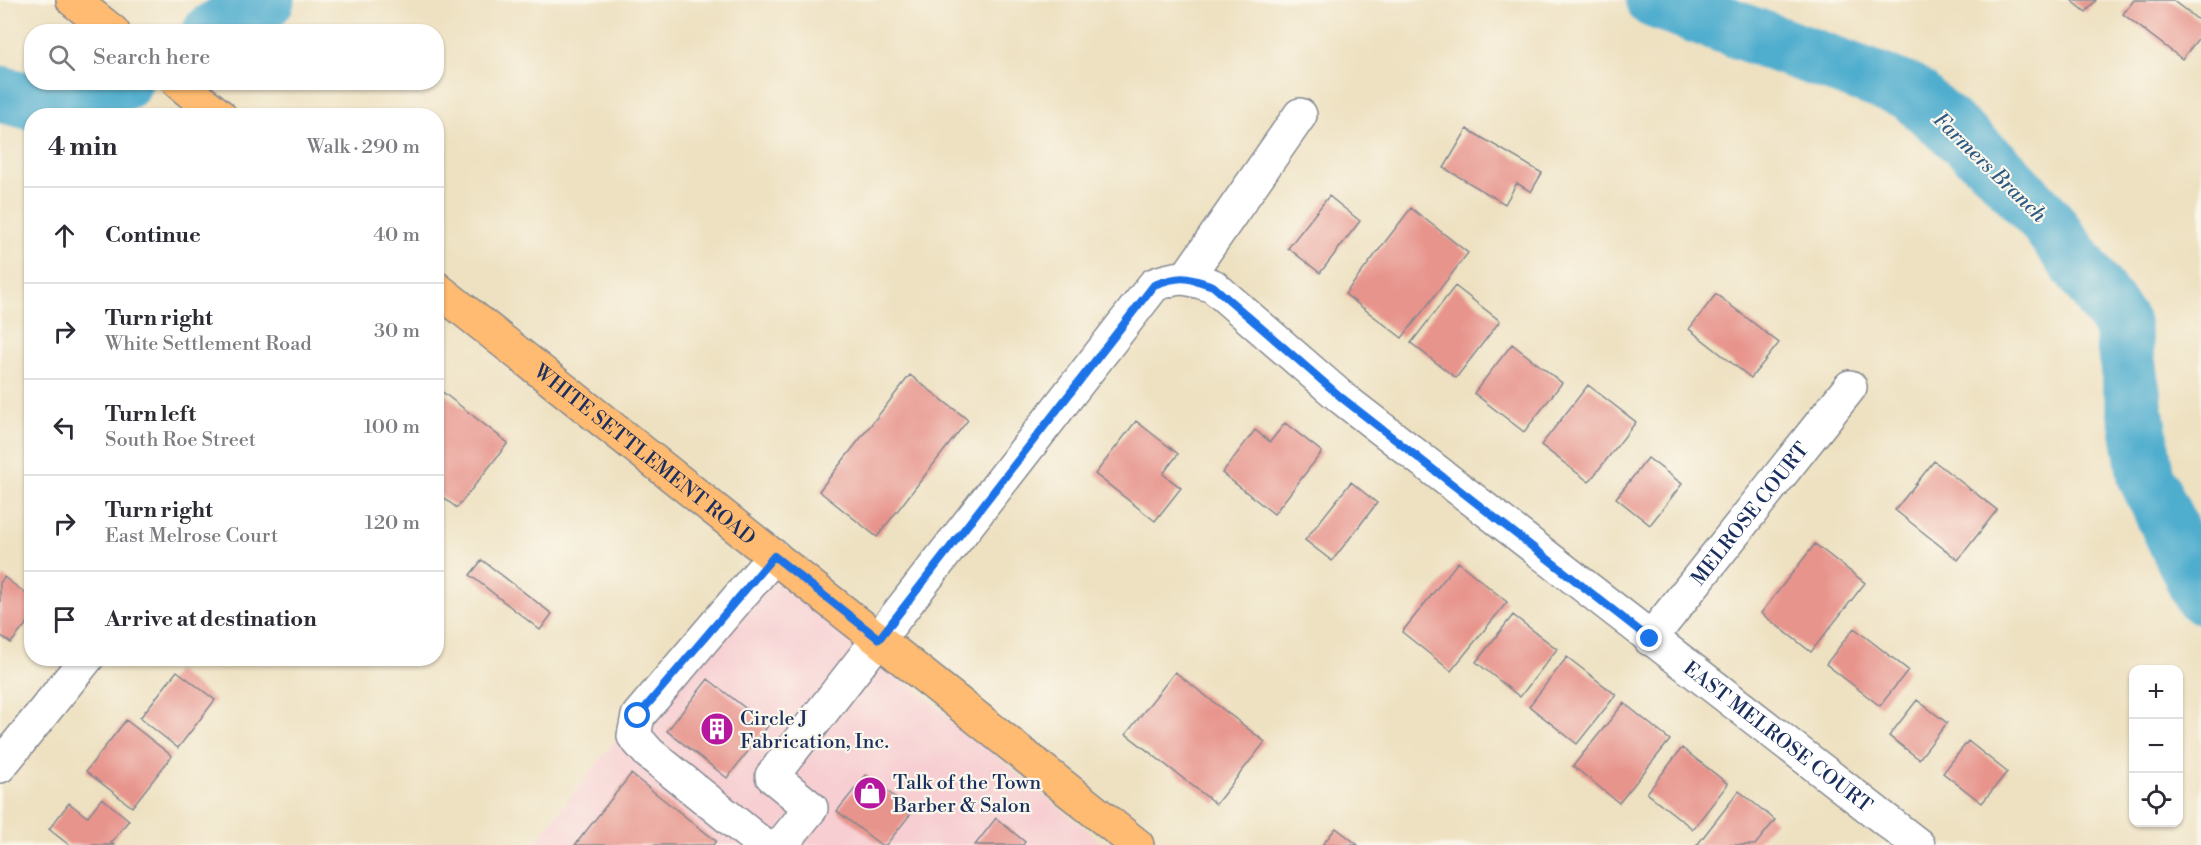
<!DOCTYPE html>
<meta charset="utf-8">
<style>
:root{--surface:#fff;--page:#f2f2f3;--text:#2b2b33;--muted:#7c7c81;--line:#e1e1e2}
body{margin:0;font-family:"Libre Bodoni",serif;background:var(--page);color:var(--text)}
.controls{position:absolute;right:18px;bottom:18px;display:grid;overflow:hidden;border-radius:12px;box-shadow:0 2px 4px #0004}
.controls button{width:54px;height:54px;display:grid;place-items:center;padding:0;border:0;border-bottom:2px solid var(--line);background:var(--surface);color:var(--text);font:30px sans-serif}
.stop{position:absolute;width:18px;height:18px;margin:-14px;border:4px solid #1a73e8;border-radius:50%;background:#fff}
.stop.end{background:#1a73e8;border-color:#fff;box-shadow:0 2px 6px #0008}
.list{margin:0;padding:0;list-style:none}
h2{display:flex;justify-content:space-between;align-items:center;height:78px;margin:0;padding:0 24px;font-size:26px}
h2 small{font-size:20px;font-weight:400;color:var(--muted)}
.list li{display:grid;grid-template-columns:39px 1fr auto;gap:18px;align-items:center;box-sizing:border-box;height:96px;padding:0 24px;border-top:2px solid var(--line)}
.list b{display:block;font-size:22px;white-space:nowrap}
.list p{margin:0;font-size:20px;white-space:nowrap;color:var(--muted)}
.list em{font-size:20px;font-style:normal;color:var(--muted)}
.icon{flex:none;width:33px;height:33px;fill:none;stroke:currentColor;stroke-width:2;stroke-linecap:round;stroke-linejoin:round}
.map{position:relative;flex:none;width:2201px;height:845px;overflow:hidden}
.search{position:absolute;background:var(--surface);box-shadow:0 2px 4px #0004;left:24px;top:24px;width:420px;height:66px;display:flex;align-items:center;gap:15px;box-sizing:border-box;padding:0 21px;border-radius:24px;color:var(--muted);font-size:22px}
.panel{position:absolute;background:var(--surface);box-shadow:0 2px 4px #0004;left:24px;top:108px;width:420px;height:558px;border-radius:24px}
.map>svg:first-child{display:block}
.built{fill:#f7cfd2}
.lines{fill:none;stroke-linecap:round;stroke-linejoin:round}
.river{stroke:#50adce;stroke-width:57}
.building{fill:#e7948c}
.minor-casing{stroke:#848890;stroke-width:36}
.major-casing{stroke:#848890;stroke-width:36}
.minor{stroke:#fff;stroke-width:33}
.major{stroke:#febb71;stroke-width:33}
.route{stroke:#1a73e8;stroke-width:8}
.labels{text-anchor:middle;stroke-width:4.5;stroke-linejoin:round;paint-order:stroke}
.street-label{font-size:20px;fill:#1b2f5e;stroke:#fbf7ec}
.poi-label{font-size:20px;fill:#1b2f5e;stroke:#fbf7ec;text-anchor:start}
.water-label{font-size:21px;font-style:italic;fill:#2e5b85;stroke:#fbf7ec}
</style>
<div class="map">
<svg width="2201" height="845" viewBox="0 0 2201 845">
<rect width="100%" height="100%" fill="#fbf7ec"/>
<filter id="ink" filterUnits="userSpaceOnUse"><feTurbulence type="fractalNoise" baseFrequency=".0167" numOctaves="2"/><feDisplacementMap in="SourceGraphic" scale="12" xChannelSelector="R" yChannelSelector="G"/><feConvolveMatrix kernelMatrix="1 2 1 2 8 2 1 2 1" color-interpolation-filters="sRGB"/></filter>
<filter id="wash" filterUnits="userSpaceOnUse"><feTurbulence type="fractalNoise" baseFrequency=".008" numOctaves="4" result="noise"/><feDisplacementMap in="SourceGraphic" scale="24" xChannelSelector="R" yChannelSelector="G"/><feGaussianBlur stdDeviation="1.35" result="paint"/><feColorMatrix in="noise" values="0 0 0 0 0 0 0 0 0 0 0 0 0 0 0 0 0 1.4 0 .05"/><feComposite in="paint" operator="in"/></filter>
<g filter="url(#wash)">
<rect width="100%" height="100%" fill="#eee1c1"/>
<!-- built -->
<path class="built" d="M758 559 1105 845H533Z"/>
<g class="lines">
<!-- river -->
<path class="river" d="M1654 0 1910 92 1998 169 2044 218 2121 323 2146 477 2201 595
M211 32 266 0
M0 94 73 112 124 82"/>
</g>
<g id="blocks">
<!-- building -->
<path class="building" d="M2071 0H2096L2086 12Z
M2134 0H2172L2201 22V35L2182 59 2123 14Z
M1467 129 1542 173 1531 192 1517 183 1505 204 1444 168Z
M1329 196 1360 221 1320 273 1288 248Z
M1411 208 1468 253 1402 338 1345 294Z
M1455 286 1500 321 1456 378 1411 343Z
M1716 294 1779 343 1751 378 1689 329Z
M1512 344 1562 383 1524 432 1474 393Z
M910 375 968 420 877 537 819 491Z
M1588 385 1636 422 1589 482 1541 445Z
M436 387 508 443 457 508 436 492Z
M1136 421 1178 454 1163 474 1181 488 1155 521 1095 474Z
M1285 423 1322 452 1274 514 1222 473 1255 430 1270 442Z
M1648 458 1682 484 1650 525 1616 498Z
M1934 461 1997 510 1958 560 1895 510Z
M1351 482 1377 503 1332 561 1305 540Z
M1815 544 1865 583 1811 652 1761 613Z
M482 560 552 614 540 630 470 575Z
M1458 562 1507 602 1451 671 1402 632Z
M4 577 32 598V617L11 643 0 635V583Z
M1513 615 1557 649 1520 697 1476 662Z
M1854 628 1908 670 1880 706 1826 664Z
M1567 657 1616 695 1577 744 1529 706Z
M177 671 215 700 178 748 140 718Z
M1175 672 1265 742 1216 804 1126 734Z
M708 679 768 726 727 778 667 731Z
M1917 700 1947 723 1919 759 1889 736Z
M1624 703 1670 740 1619 803 1573 766Z
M126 720 172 756 132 807 86 771Z
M1968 741 2007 772 1982 803 1943 773Z
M1682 748 1728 784 1693 829 1647 793Z
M631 774 716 841 713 845H575Z
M866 775 913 811 886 845H881L837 811Z
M1739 791 1775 820 1755 845H1697Z
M102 798 129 820 111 843 114 845H69L49 829 69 803 87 817Z
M996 818 1025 842 1023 845H975Z
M1336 828 1358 845H1322Z"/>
</g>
</g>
<g filter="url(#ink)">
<use href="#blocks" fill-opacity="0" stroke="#848890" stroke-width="1.5"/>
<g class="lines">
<defs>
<g id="minor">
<path d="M1187 277 1300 115"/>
<path id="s1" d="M1650 639 1850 387"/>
<path d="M0 766 87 658"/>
<path d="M763 845 649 753 634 736 638 716 774 556"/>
<path id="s2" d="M781 845 811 808 772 776 1154 285C1181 275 1186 277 1213 286L1342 398 1918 845"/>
</g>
<g id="major">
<path d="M73 0 113 32"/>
<path d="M178 82 220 116"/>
<path id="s3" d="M436 288 1137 845"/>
</g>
</defs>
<!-- minor casing -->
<use href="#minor" class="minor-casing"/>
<!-- major casing -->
<use href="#major" class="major-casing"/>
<!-- minor -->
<use href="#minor" class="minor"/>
<!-- major -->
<use href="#major" class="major"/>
</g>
</g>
<g class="lines" filter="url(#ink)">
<!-- route -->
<path class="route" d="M638 716 774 556 879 639 1154 285C1181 275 1186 277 1213 286L1342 398 1650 639"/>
</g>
<!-- icons -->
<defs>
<symbol id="building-disc" viewBox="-11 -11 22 22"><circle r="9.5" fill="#b5179e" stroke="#fbf7ec"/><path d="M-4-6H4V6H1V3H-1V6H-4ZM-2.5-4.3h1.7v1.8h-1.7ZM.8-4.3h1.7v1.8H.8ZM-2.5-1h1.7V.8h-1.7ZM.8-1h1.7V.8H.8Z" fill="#fff"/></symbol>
<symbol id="shop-disc" viewBox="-11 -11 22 22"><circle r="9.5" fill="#b5179e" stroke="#fbf7ec"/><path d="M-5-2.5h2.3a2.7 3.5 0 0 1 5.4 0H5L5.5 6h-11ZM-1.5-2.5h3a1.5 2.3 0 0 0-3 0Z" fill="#fff"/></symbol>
</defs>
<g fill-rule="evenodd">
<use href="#building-disc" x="698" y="710" width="38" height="38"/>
<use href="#shop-disc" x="851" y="774" width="38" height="38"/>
</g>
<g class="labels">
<!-- street labels -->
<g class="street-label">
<text dy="7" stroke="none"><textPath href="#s3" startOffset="267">WHITE SETTLEMENT ROAD</textPath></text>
<text dy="7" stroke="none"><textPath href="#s1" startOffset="160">MELROSE COURT</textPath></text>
<text dy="7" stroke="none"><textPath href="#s2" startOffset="1504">EAST MELROSE COURT</textPath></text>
</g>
<!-- poi labels -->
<g class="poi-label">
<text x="740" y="725">Circle J<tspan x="740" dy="23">Fabrication, Inc.</tspan></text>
<text x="893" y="789">Talk of the Town<tspan x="893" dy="23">Barber &amp; Salon</tspan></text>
</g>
<!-- water labels -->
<g class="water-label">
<text transform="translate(1990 167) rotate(44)" y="7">Farmers Branch</text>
</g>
</g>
</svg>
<div class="controls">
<button>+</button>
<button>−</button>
<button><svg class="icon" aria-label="locate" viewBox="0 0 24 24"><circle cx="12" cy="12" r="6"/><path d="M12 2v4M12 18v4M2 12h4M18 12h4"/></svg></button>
</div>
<div class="stop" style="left:638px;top:716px"></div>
<div class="stop end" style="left:1650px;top:639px"></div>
<div class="search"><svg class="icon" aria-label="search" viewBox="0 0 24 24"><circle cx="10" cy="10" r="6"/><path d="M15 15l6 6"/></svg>Search here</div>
<section class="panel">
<h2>4 min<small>Walk · 290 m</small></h2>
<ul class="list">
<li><svg class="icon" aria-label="ahead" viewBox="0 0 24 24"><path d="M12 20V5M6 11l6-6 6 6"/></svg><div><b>Continue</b></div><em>40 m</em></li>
<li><svg class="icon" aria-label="right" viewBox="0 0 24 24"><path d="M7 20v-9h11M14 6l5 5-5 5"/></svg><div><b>Turn right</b><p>White Settlement Road</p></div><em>30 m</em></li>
<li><svg class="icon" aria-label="left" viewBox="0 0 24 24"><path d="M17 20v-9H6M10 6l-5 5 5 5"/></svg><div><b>Turn left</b><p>South Roe Street</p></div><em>100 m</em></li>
<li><svg class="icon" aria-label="right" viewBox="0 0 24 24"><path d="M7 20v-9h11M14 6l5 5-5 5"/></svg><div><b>Turn right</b><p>East Melrose Court</p></div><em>120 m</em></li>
<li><svg class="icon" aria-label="arrive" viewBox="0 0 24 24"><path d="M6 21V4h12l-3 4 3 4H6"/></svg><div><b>Arrive at destination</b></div></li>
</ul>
</section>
</div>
